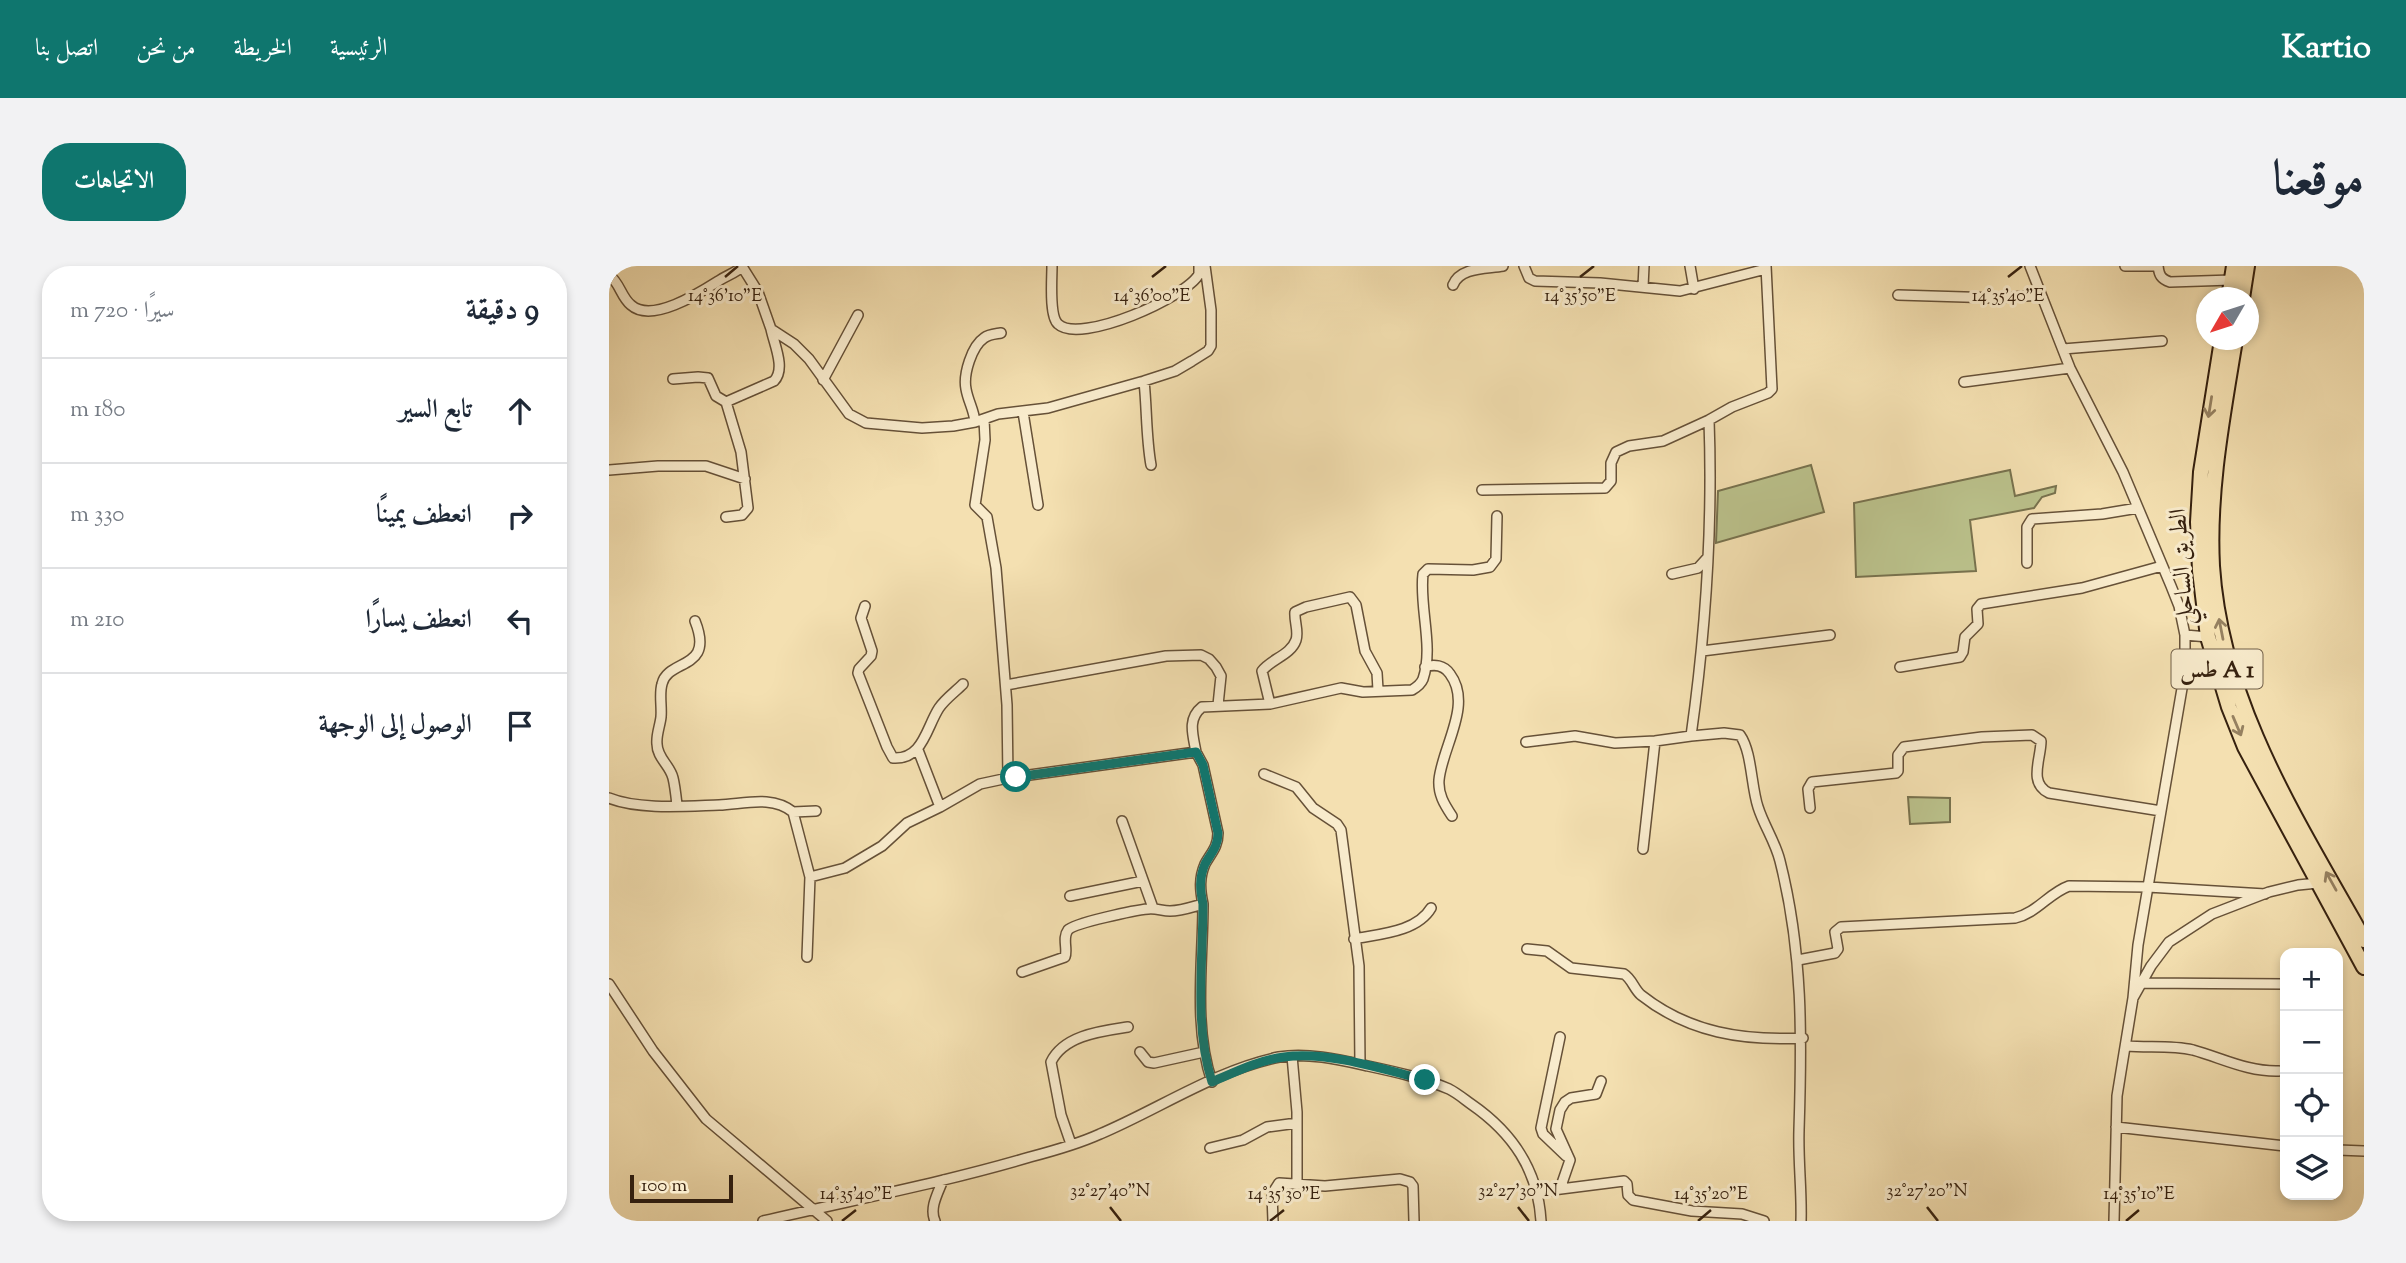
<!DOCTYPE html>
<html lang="ar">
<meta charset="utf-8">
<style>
:root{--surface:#fff;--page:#f2f2f3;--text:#1f2937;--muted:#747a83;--line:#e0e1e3;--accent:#0f766e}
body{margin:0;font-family:"Sorts Mill Goudy",Amiri,serif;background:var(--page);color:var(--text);direction:rtl}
.controls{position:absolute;right:21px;bottom:21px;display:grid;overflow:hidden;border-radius:14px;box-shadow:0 4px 10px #0003}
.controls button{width:63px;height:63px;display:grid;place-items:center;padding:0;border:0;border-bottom:2px solid var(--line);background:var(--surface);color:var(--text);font:35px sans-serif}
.compass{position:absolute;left:1587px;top:21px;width:63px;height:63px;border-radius:50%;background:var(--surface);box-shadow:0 4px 10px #0003;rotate:231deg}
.scale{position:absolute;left:21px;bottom:18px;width:103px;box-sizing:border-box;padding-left:7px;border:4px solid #36210f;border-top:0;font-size:19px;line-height:24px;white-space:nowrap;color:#36210f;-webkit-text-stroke:5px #f8ebcc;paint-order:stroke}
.stop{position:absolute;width:21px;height:21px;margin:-16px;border:5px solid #0f766e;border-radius:50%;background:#fff}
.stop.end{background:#0f766e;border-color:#fff;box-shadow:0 2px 7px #0008}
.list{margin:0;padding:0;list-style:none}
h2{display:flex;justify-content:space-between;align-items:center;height:91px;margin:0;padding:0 28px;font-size:30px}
h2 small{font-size:23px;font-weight:400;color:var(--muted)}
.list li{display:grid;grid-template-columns:46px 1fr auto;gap:21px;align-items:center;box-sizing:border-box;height:105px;padding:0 28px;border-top:2px solid var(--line)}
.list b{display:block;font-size:26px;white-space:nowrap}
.list em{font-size:23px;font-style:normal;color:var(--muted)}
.icon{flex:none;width:38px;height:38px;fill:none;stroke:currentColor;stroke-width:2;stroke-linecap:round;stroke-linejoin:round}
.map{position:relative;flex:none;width:1755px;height:955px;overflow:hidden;direction:ltr;border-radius:28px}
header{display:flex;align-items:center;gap:42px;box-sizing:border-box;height:98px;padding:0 35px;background:var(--accent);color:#fff}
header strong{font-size:33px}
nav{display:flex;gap:38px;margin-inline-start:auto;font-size:24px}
.intro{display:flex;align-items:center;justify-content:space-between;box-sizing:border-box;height:168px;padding:0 42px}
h1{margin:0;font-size:49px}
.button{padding:18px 32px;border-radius:28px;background:var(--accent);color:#fff;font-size:24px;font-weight:700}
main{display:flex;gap:42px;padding:0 42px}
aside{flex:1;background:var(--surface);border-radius:28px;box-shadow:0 4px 10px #0003}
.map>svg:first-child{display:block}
.green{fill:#bbc28c;stroke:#78724e;stroke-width:2}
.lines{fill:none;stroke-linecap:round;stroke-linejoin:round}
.minor-casing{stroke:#665138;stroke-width:12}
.highway-casing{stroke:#36210f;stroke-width:18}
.minor{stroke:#f8ebcc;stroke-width:9}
.highway{stroke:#f4e0b1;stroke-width:14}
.oneway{stroke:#958060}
.route{stroke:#0f766e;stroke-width:9}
.ticks{fill:none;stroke:#36210f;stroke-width:2.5}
.labels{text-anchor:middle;stroke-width:6;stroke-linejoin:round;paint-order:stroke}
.shield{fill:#f8ebcc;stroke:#705e48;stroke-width:2}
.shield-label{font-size:23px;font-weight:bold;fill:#36210f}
.street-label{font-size:24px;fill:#36210f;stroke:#f8ebcc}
.ticks-label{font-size:18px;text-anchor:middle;fill:#36210f;stroke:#f8ebcc;stroke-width:6;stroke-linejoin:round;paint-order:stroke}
</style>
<header>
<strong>Kartio</strong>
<nav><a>الرئيسية</a><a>الخريطة</a><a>من نحن</a><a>اتصل بنا</a></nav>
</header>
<div class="intro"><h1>موقعنا</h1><a class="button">الاتجاهات</a></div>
<main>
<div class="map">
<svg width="1755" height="955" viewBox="0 0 1755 955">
<rect width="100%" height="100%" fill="#f4e0b1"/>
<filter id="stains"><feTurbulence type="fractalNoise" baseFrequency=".00286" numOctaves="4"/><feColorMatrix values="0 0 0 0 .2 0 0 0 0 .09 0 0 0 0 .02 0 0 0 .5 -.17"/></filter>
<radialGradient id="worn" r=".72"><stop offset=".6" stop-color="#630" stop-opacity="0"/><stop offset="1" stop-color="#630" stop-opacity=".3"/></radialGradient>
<!-- green -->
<path class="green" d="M1202 199 1215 246 1107 277 1109 225Z
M1401 204 1406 230 1447 220 1446 227 1433 231 1425 242 1361 254 1367 305 1247 311 1245 237Z
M1299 531 1341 532V556L1301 558Z"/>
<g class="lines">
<defs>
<path id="minor" d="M443 0C443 13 440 50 449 58 471 79 578 31 590 8V0
M915 0 920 12 926 15 991 17 1071 25 1157 3
M1081 0 1085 23
M1157 0 1163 123 1159 127 1123 141 1100 154C1104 262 1097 363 1082 470L1115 467 1131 469C1143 486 1142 520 1149 541 1155 560 1166 575 1171 595 1194 686 1193 771 1190 864 1189 895 1193 925 1192 955
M1421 0 1461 102 1514 206 1562 320 1570 340 1576 369V405L1529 679 1524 732
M1516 0H1547
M1549 0C1550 9 1552 13 1561 16L1623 14
M134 2 149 26 162 63 185 78 200 93 240 148 257 157 313 162 344 160 366 156 389 148 439 142 535 115 566 105 583 95 599 85 602 80V44L596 0
M0 9C11 17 12 31 22 39 43 58 92 26 111 14 119 9 128 6 134 0
M844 19C851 1 877 3 894 0
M1034 21 1035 0
M1289 29 1388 32 1431 29
M1454 83 1553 75
M64 113 89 111 99 112 107 130 117 136
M214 114 249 49
M535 115C538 143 537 171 542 199
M1355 116 1461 102
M414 146 429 239
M375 153 376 174 366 239 378 251 387 302 398 439 399 512 587 486 594 499 609 567C609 581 602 587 596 598 590 612 591 624 594 638 594 696 584 760 603 816
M366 156C365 144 359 135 357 123 354 108 363 80 375 72 380 68 386 68 392 67
M0 204 49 200H97L136 213
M873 224 996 222 1002 215V197L1007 186 1020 180 1054 175 1100 154
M117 251 133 249 139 242 132 186 117 136 165 115C177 103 165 78 162 63
M1418 297V261L1423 253 1493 248 1529 242
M1063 308 1089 302 1099 291
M256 340 252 352 263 385 262 390 250 403 249 407 278 481 284 492C314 494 317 462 330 442 336 433 346 426 354 418
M1576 369 1599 371
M1093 385 1221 369
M816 401C825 398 835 399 841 408 864 439 833 481 830 514 829 528 835 538 843 550
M1291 401 1351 391 1354 386 1356 371 1369 358 1368 343 1372 338 1473 322 1553 300
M397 419 557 390 592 389 600 393 607 401 612 410 609 439
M661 438 653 405C662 393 682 389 687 374 690 365 685 355 686 346L697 341 741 331 747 339 756 385 768 407 769 424
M917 476 966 470 1006 477 1046 475 1082 470
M309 484 331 541
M587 486C584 469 578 453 593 441L661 438 732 422 754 426 803 424C808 421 812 418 814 413 825 381 810 341 814 308L819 303 864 304 881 301 887 293 888 250
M655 508 687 521 704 542 728 558 732 564 750 700 751 798
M0 532C29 544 78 540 110 539 135 538 163 529 184 546L201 611 198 691
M68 539C67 530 66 520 64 512 61 499 48 492 48 478 47 469 51 460 52 451 53 440 50 428 53 418 59 392 106 405 86 355
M1201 542 1199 523 1203 516 1287 507 1289 505V489L1295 481 1373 471 1423 469 1432 475C1432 493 1419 517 1440 527L1552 545
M184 546 207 545
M513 555 544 642
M1034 583 1046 475
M201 611 236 602 273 580 298 557 331 541 371 518 399 512
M461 630 534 615
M745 673C770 668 808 666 822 642
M918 683 938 685 962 702 1015 708C1023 713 1025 723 1032 729 1080 767 1135 775 1194 772
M1189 694 1226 687 1229 683 1226 666 1232 661 1406 652C1428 647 1440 627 1460 620L1539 621 1656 628
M413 706 456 691C459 683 453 672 459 664 465 657 527 644 539 643 547 642 553 645 561 645 572 645 583 641 594 638
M1532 717 1676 718
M0 718 44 785 97 853 218 955
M951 771 932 862 934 868 957 890
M1517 780C1539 782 1562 779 1584 784 1613 792 1639 806 1670 805
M531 786 539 796 545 797 595 786
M683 790 688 846V917
M1507 861 1676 880
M462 878 452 849 442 796C455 769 493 765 519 761
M601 882 634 874 658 861 688 857
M1729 884 1755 885
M951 923 961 894 947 863 951 844 956 836 962 832 987 828 992 815
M928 926 1015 915 1018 918 1019 929 1024 934 1083 945 1133 948 1155 955
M154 955C243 934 333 917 421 891 444 885 469 878 491 868 550 843 607 804 670 791 698 786 732 794 759 800 787 806 814 812 840 823 848 827 855 833 862 838 904 867 929 904 932 955
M326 955C320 942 329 927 334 914
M664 955 663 928 670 917 716 920 791 913 801 916 804 920 805 955
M1505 955 1508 830 1524 732 1542 700 1560 676 1603 648 1660 626 1689 619 1709 617"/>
<path id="highway" d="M1620 32 1625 0
M1633 32 1638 0
M1613 74 1592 206 1589 256 1591 305 1599 371 1620 441 1636 481 1755 701
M1626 74C1614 148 1599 224 1603 300 1612 439 1689 556 1755 674"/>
</defs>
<!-- minor casing -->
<use href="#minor" class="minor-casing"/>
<!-- highway casing -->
<use href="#highway" class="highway-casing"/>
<!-- minor -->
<use href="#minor" class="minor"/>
<!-- highway -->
<use href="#highway" class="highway"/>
</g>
<!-- one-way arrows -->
<defs><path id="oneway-shaft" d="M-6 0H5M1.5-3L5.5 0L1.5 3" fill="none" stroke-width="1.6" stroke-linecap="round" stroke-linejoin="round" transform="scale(1.75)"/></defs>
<g class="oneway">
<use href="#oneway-shaft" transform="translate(1601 141) rotate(99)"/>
<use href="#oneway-shaft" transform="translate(1612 363) rotate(-101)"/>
<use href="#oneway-shaft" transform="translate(1628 460) rotate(67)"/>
<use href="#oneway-shaft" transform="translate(1722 615) rotate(-119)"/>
</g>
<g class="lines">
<!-- route -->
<path class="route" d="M407 511 587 486 594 499 609 567C609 581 602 587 596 598 590 612 591 624 594 638 594 696 585 759 603 816 626 806 650 794 675 791 718 785 774 803 816 814"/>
</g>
<!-- ticks -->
<path class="ticks" d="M116 11 129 0M543 11 557 0M971 11 985 0M1399 11 1413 0M501 941 512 955M909 941 920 955M1318 941 1329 955M233 955 247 944M661 955 675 944M1089 955 1102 944M1517 955 1530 944"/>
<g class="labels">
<!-- shield labels -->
<rect class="shield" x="1562.5" y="383.5" width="91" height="39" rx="5"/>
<g class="shield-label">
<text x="1608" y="411">طس A 1</text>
</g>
<!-- street labels -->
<g class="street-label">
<text transform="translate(1572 301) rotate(-94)" y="8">الطريق الساحلي</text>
</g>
</g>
<g class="ticks-label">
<text x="116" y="35">14°36'10"E</text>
<text x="543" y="35">14°36'00"E</text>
<text x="971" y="35">14°35'50"E</text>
<text x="1399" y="35">14°35'40"E</text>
<text x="501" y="930">32°27'40"N</text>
<text x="909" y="930">32°27'30"N</text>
<text x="1318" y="930">32°27'20"N</text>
<text x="247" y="933">14°35'40"E</text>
<text x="675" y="933">14°35'30"E</text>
<text x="1102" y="933">14°35'20"E</text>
<text x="1530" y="933">14°35'10"E</text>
</g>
<rect width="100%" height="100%" filter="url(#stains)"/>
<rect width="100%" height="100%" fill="url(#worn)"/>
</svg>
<div class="controls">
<button>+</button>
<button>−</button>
<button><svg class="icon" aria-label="locate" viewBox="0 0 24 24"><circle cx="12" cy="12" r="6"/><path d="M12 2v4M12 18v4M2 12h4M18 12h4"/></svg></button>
<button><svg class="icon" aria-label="layers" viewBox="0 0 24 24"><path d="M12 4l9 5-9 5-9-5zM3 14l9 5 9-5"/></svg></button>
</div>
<svg class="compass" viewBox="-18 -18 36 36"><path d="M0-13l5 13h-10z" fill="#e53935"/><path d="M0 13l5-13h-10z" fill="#747a83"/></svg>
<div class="scale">100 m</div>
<div class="stop" style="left:407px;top:511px"></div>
<div class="stop end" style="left:816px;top:814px"></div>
</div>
<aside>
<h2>9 دقيقة<small>سيرًا · 720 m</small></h2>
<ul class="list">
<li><svg class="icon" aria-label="ahead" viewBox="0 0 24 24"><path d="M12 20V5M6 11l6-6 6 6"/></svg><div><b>تابع السير</b></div><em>180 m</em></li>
<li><svg class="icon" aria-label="right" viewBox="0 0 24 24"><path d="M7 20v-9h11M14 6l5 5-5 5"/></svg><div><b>انعطف يمينًا</b></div><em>330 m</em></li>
<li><svg class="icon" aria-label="left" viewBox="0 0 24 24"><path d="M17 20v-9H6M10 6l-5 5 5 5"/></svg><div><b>انعطف يسارًا</b></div><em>210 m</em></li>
<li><svg class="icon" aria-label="arrive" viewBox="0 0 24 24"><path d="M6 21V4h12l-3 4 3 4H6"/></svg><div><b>الوصول إلى الوجهة</b></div></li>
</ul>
</aside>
</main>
